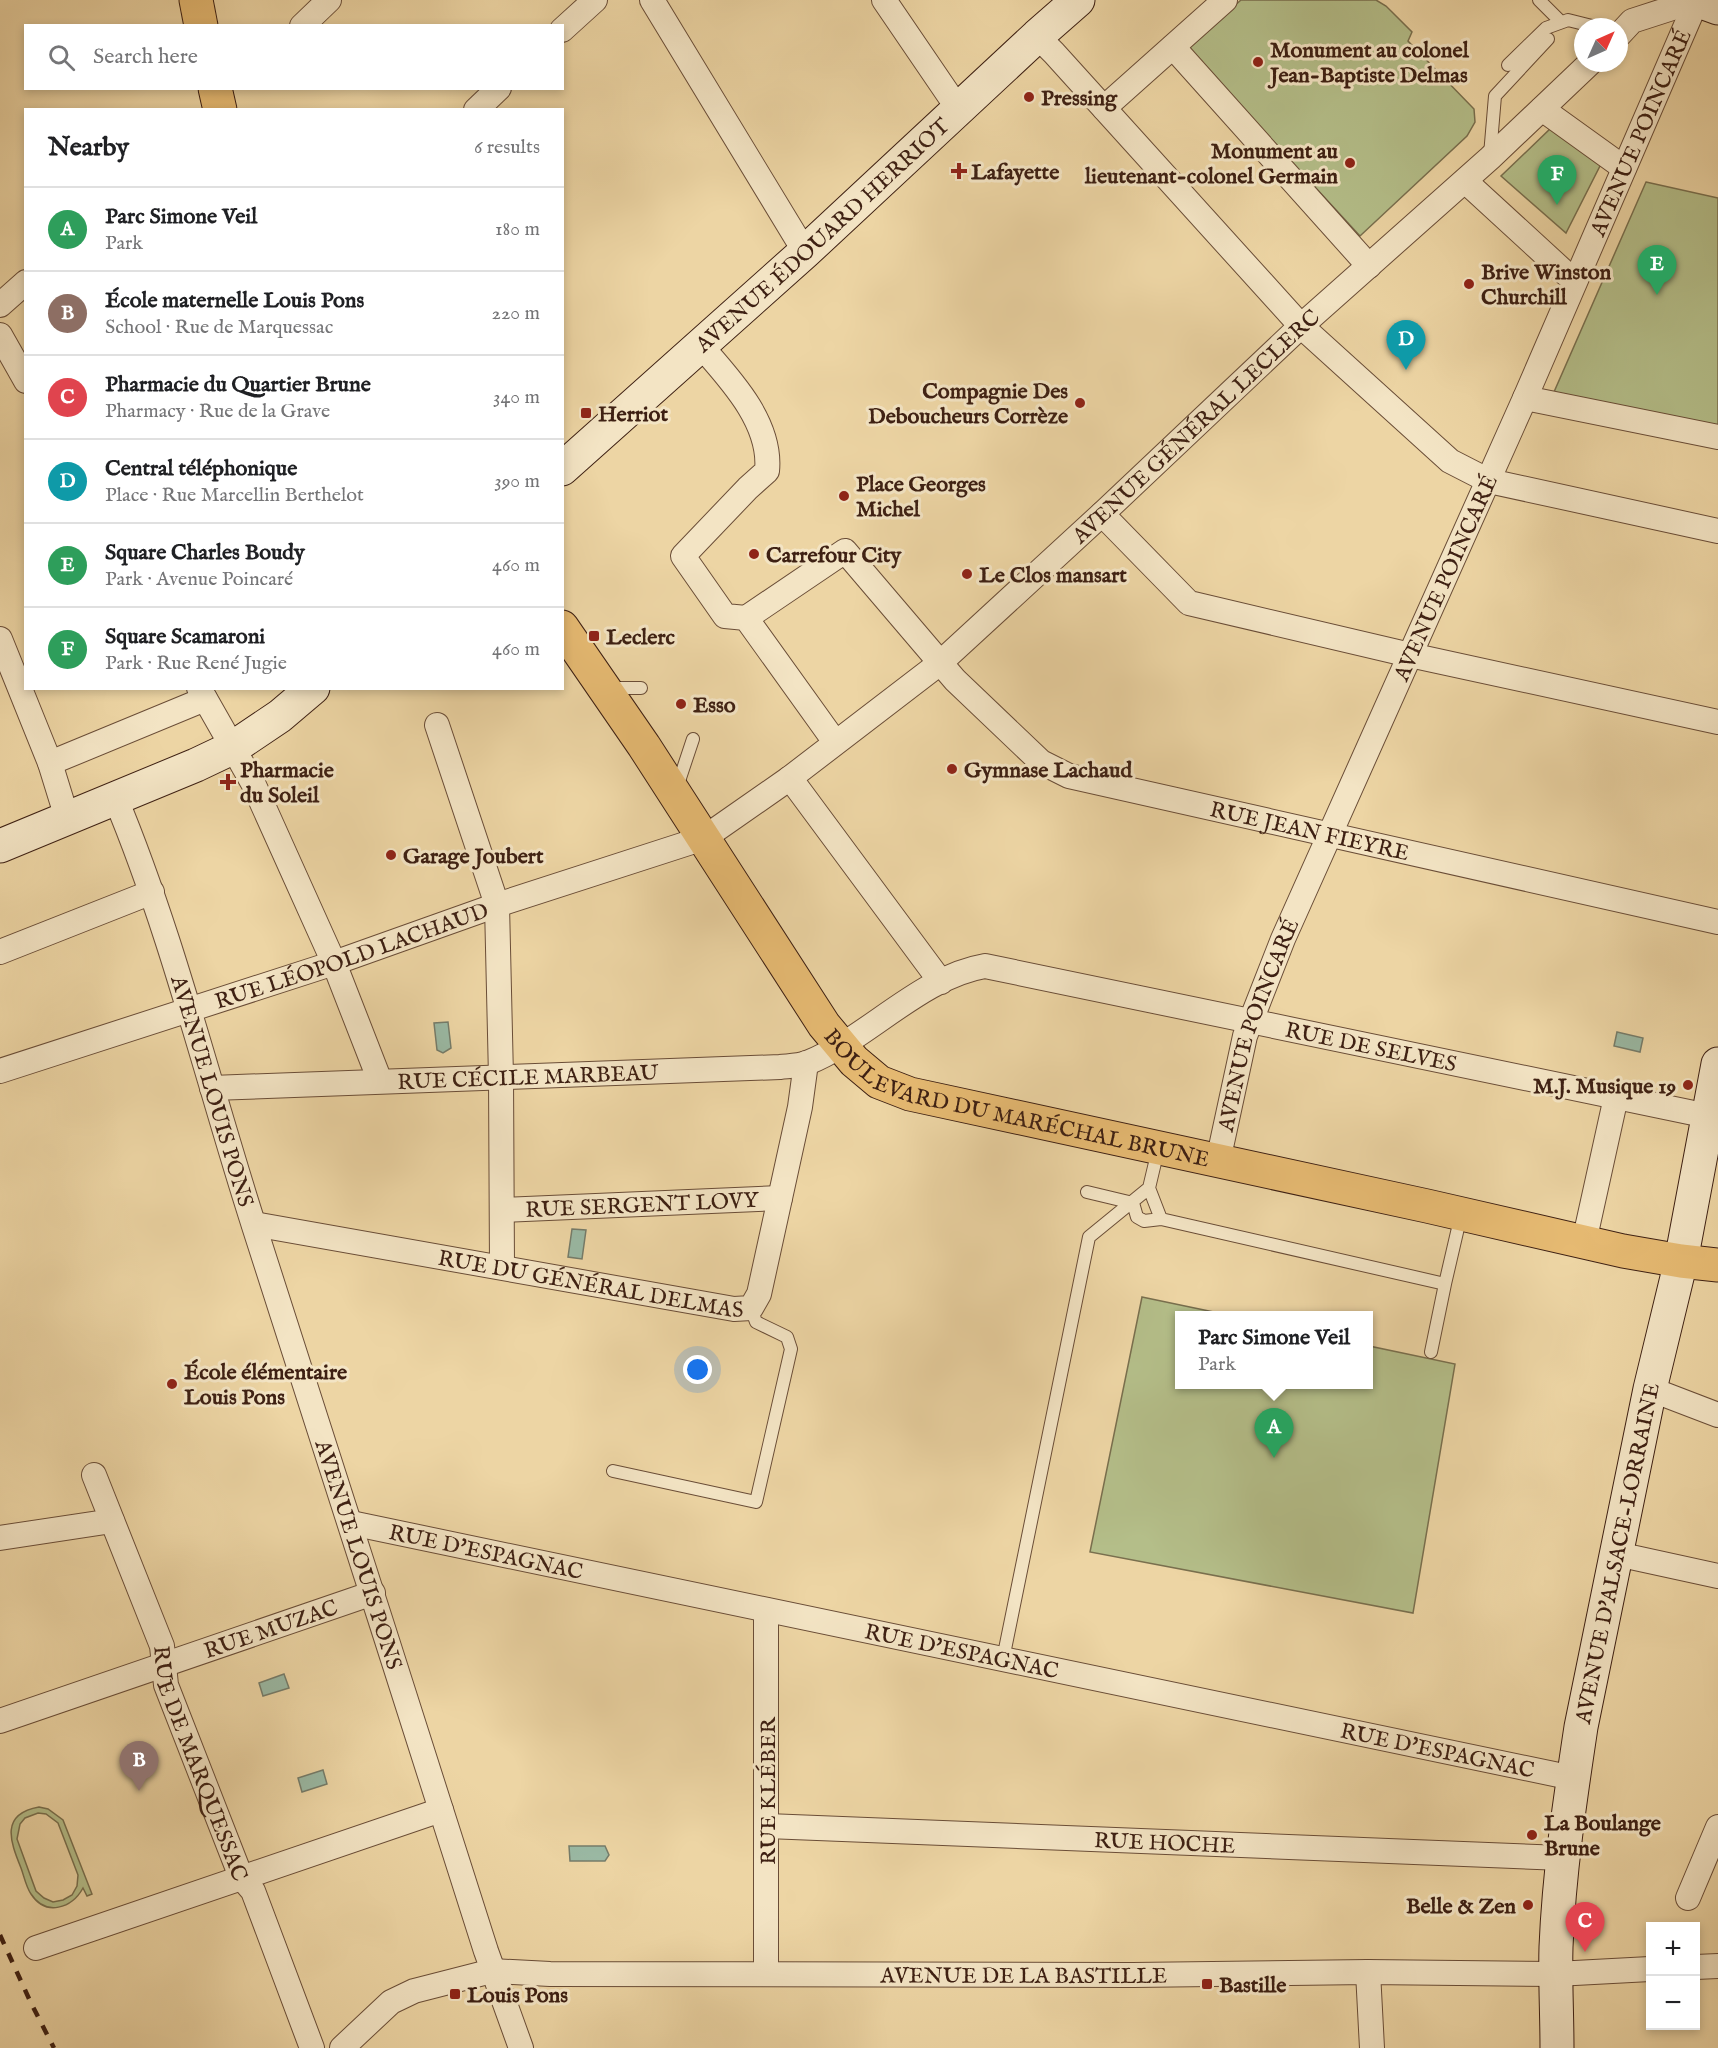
<!DOCTYPE html>
<meta charset="utf-8">
<style>
:root{--surface:#fff;--page:#f6f6f6;--text:#202124;--muted:#757577;--line:#e0e0e0;--accent:#8f2418}
body{margin:0;font-family:"IM FELL English",serif;background:var(--page);color:var(--text)}
.controls{position:absolute;right:18px;bottom:18px;display:grid;overflow:hidden;border-radius:0px;box-shadow:0 3px 9px #0003}
.controls button{width:54px;height:54px;display:grid;place-items:center;padding:0;border:0;border-bottom:2px solid var(--line);background:var(--surface);color:var(--text);font:30px sans-serif}
.compass{position:absolute;left:1574px;top:18px;width:54px;height:54px;border-radius:50%;background:var(--surface);box-shadow:0 3px 9px #0003;rotate:45deg}
.you{position:absolute;left:698px;top:1370px;width:21px;height:21px;margin:-15px;border:4px solid #fff;border-radius:50%;background:#1a73e8;box-shadow:0 0 0 9px #1a73e833}
.badge{display:grid;place-items:center;width:39px;height:39px;border-radius:50%;background:var(--accent);color:#fff;font-size:20px;font-weight:700}
.pin{position:absolute;translate:-50% -50px;filter:drop-shadow(0 2px 3px #0008)}
.pin::after{content:'';position:absolute;top:32px;width:21px;height:18px;background:inherit;clip-path:polygon(0 0,100% 0,50% 100%)}
.popup{position:absolute;left:1175px;top:1311px;width:198px;height:78px;box-sizing:border-box;display:grid;place-content:center;border-radius:0px;background:var(--surface);filter:drop-shadow(0 2px 4px #0005);font-size:20px;white-space:nowrap;color:var(--muted)}
.popup b{font-size:22px;color:var(--text)}
.popup::after{content:'';position:absolute;left:50%;top:100%;margin-left:-12px;border:12px solid transparent;border-top-color:var(--surface)}
.list{margin:0;padding:0;list-style:none}
h2{display:flex;justify-content:space-between;align-items:center;height:78px;margin:0;padding:0 24px;font-size:26px}
h2 small{font-size:20px;font-weight:400;color:var(--muted)}
.list li{display:grid;grid-template-columns:39px 1fr auto;gap:18px;align-items:center;box-sizing:border-box;height:84px;padding:0 24px;border-top:2px solid var(--line)}
.list b{display:block;font-size:22px;white-space:nowrap}
.list p{margin:0;font-size:20px;white-space:nowrap;color:var(--muted)}
.list em{font-size:20px;font-style:normal;color:var(--muted)}
.icon{flex:none;width:33px;height:33px;fill:none;stroke:currentColor;stroke-width:2;stroke-linecap:round;stroke-linejoin:round}
.map{position:relative;flex:none;width:1718px;height:2048px;overflow:hidden}
.search{position:absolute;background:var(--surface);box-shadow:0 3px 9px #0003;left:24px;top:24px;width:540px;height:66px;display:flex;align-items:center;gap:15px;box-sizing:border-box;padding:0 21px;border-radius:0px;color:var(--muted);font-size:22px}
.panel{position:absolute;background:var(--surface);box-shadow:0 3px 9px #0003;left:24px;top:108px;width:540px;height:582px;border-radius:0px}
.map>svg:first-child{display:block}
.green{fill:#b4be89;stroke:#796f4e;stroke-width:1.5;fill-rule:evenodd}
.water{fill:#9ab9a4;stroke:#757c6a;stroke-width:1.5}
.lines{fill:none;stroke-linecap:round;stroke-linejoin:round}
.lane-casing{stroke:#6a4d37;stroke-width:14}
.street-casing{stroke:#6a4d37;stroke-width:26}
.secondary-casing{stroke:#3e2013;stroke-width:35}
.primary-casing{stroke:#3e2013;stroke-width:35}
.lane{stroke:#f3e4c4;stroke-width:12}
.street{stroke:#f3e4c4;stroke-width:24}
.secondary{stroke:#f3e4c4;stroke-width:33}
.primary{stroke:#e6ba72;stroke-width:33}
.rail{stroke:#3e2013;stroke-width:4.5;stroke-dasharray:10 10;stroke-linecap:butt}
.poi-dot{fill:#8f2418;stroke:#f3e4c4;stroke-width:2}
.labels{text-anchor:middle;stroke-width:6;stroke-linejoin:round;paint-order:stroke}
.poi-label{font-size:22px;font-weight:bold;fill:#3e2013;stroke:#f3e4c4;text-anchor:start}
.street-label{font-size:22px;fill:#3e2013;stroke:#f3e4c4}
</style>
<div class="map">
<svg width="1718" height="2048" viewBox="0 0 1718 2048">
<rect width="100%" height="100%" fill="#edd5a4"/>
<filter id="stains"><feTurbulence type="fractalNoise" baseFrequency=".00333" numOctaves="4"/><feColorMatrix values="0 0 0 0 .2 0 0 0 0 .09 0 0 0 0 .02 0 0 0 .5 -.17"/></filter>
<radialGradient id="worn" r=".72"><stop offset=".6" stop-color="#630" stop-opacity="0"/><stop offset="1" stop-color="#630" stop-opacity=".3"/></radialGradient>
<!-- green -->
<path class="green" d="M1241 0H1376L1386 6 1412 32 1408 41 1474 109 1475 122 1467 136 1360 236 1187 48Z
M1551 128 1602 162 1566 233 1501 176Z
M1646 182 1718 198V426L1554 392Z
M1142 1297 1228 1315 1180 1316V1384H1368L1369 1346 1455 1364 1413 1613 1090 1552Z
M39 1807 48 1809 63 1820 92 1894 87 1896 83 1888C72 1908 46 1917 31 1894 26 1887 24 1876 21 1868 10 1841 0 1814 39 1807ZM38 1813 46 1814 58 1823 78 1875 77 1886 72 1895 63 1900 53 1902 44 1898 36 1891 17 1839 20 1824 25 1818Z"/>
<!-- water -->
<path class="water" d="M448 1022 451 1048 443 1053 437 1050 434 1023Z
M1617 1032 1643 1038 1640 1052 1614 1046Z
M572 1229 586 1230 582 1259 568 1257Z
M284 1674 289 1688 263 1696 259 1683Z
M323 1770 327 1784 302 1792 298 1778Z
M569 1846H605L609 1855 605 1861H570Z"/>
<g class="lines">
<defs>
<path id="lane" d="M1539 0 1561 22
M1508 65 1546 28 1568 20 1596 27
M1490 155 1495 96 1548 39
M609 688H641
M676 790 693 739
M1149 1188 1161 1219
M1087 1192 1133 1203
M1133 1203 1137 1217 1144 1221 1161 1219 1445 1284 1461 1215
M1431 1352 1445 1284
M613 1471 756 1502 791 1349 787 1337 756 1322 751 1308
M1003 1659 1089 1237 1149 1188 1158 1150"/>
<g id="street">
<path d="M652 0 805 252"/>
<path d="M884 0 959 110"/>
<path d="M302 26 329 0"/>
<path d="M562 30 595 0"/>
<path d="M1619 35 1632 21 1697 0"/>
<path d="M1037 36 1054 53 1301 326 1450 461 1489 481 1718 531"/>
<path d="M1173 47 1369 266"/>
<path d="M1104 108 1225 0"/>
<path d="M1542 109 1624 168"/>
<path d="M476 110 499 88"/>
<path d="M1465 181 1574 281"/>
<path d="M0 305 26 282"/>
<path d="M0 335 26 381"/>
<path d="M701 346C730 379 772 423 767 471L748 488 683 556 725 616 746 618 835 742"/>
<path d="M1525 398 1718 437"/>
<path d="M1102 514 1189 603 1410 655 1718 722"/>
<path id="s1" d="M746 618 845 551 955 680 1041 762 1069 776 1718 922"/>
<path d="M0 639 50 763 67 818"/>
<path d="M199 688 253 783 334 963 380 1081"/>
<path d="M437 725 497 905 501 1077 502 1267"/>
<path d="M50 763 205 699"/>
<path d="M790 778 941 982"/>
<path id="s2" d="M115 797C173 936 208 1083 254 1226 332 1468 409 1709 486 1951L521 2048"/>
<path d="M0 952 152 892"/>
<path id="s3" d="M0 1071 334 963 497 905 704 838 790 778 940 663 1102 514 1301 326 1490 158 1590 63"/>
<path id="s4" d="M212 1088 780 1067C789 1066 799 1066 807 1063 867 1039 920 977 985 966L1708 1116"/>
<path id="s5" d="M1218 1161 1245 1036 1283 939 1525 398 1697 0"/>
<path id="s6" d="M502 1210 780 1198"/>
<path id="s7" d="M254 1224 734 1309 751 1308 759 1294 800 1107 806 1063"/>
<path d="M1584 1242 1616 1097"/>
<path d="M1650 1389 1718 1415"/>
<path id="s8" d="M94 1475 162 1646 166 1685 241 1877 253 1891 312 2048"/>
<path id="s9" d="M351 1523 1573 1778"/>
<path d="M0 1538 112 1521"/>
<path d="M1617 1554 1718 1576"/>
<path id="s10" d="M0 1721 373 1593"/>
<path id="s11" d="M767 1826 1563 1858"/>
<path d="M1688 1898 1718 1827"/>
<path d="M36 1948 441 1810"/>
<path d="M1696 1967 1718 1966"/>
<path d="M1368 1972 1372 2048"/>
<path d="M766 1973V1610"/>
<path id="s12" d="M342 2048 391 2002 414 1991 492 1971 550 1974 1133 1975 1368 1972 1556 1974 1650 1969"/>
</g>
<g id="secondary">
<path d="M1696 0 1718 8"/>
<path id="s13" d="M562 469 805 252 1037 36 1078 0"/>
<path d="M0 846 196 765 234 747 280 716 313 688"/>
<path id="s14" d="M1557 2048C1557 2014 1555 1980 1556 1947 1559 1873 1570 1800 1581 1727L1650 1389 1681 1261 1718 1064"/>
</g>
<g id="primary">
<path d="M196 0 201 26"/>
<path d="M215 88 220 110"/>
<path id="s15" d="M562 627 644 746 824 1025 854 1061 879 1082 910 1094 1427 1206 1623 1251 1681 1261 1718 1265"/>
</g>
</defs>
<!-- lane casing -->
<use href="#lane" class="lane-casing"/>
<!-- street casing -->
<use href="#street" class="street-casing"/>
<!-- secondary casing -->
<use href="#secondary" class="secondary-casing"/>
<!-- primary casing -->
<use href="#primary" class="primary-casing"/>
<!-- lane -->
<use href="#lane" class="lane"/>
<!-- street -->
<use href="#street" class="street"/>
<!-- secondary -->
<use href="#secondary" class="secondary"/>
<!-- primary -->
<use href="#primary" class="primary"/>
<!-- rail -->
<path class="rail" d="M0 1935 31 2003 54 2048"/>
</g>
<!-- markers -->
<g class="poi-dot">
<circle cx="1258" cy="62" r="6"/>
<circle cx="1029" cy="97" r="6"/>
<circle cx="1350" cy="163" r="6"/>
<path d="M956 162h6v6h6v6h-6v6h-6v-6h-6v-6h6z"/>
<circle cx="1469" cy="284" r="6"/>
<circle cx="1080" cy="403" r="6"/>
<rect x="580" y="407" width="12" height="12" rx="3"/>
<circle cx="844" cy="496" r="6"/>
<circle cx="754" cy="554" r="6"/>
<circle cx="967" cy="574" r="6"/>
<rect x="588" y="630" width="12" height="12" rx="3"/>
<circle cx="681" cy="704" r="6"/>
<circle cx="952" cy="769" r="6"/>
<path d="M225 773h6v6h6v6h-6v6h-6v-6h-6v-6h6z"/>
<circle cx="391" cy="855" r="6"/>
<circle cx="1688" cy="1085" r="6"/>
<circle cx="172" cy="1384" r="6"/>
<circle cx="1532" cy="1835" r="6"/>
<circle cx="1528" cy="1905" r="6"/>
<rect x="1201" y="1978" width="12" height="12" rx="3"/>
<rect x="449" y="1988" width="12" height="12" rx="3"/>
</g>
<g class="labels">
<!-- poi labels -->
<g class="poi-label">
<text x="1270" y="57">Monument au colonel<tspan x="1270" dy="25">Jean-Baptiste Delmas</tspan></text>
<text x="1041" y="105">Pressing</text>
<text x="1338" y="158" text-anchor="end">Monument au<tspan x="1338" dy="25">lieutenant-colonel Germain</tspan></text>
<text x="971" y="179">Lafayette</text>
<text x="1481" y="279">Brive Winston<tspan x="1481" dy="25">Churchill</tspan></text>
<text x="1068" y="398" text-anchor="end">Compagnie Des<tspan x="1068" dy="25">Deboucheurs Corrèze</tspan></text>
<text x="598" y="421">Herriot</text>
<text x="856" y="491">Place Georges<tspan x="856" dy="25">Michel</tspan></text>
<text x="766" y="562">Carrefour City</text>
<text x="979" y="582">Le Clos mansart</text>
<text x="606" y="644">Leclerc</text>
<text x="693" y="712">Esso</text>
<text x="240" y="777">Pharmacie<tspan x="240" dy="25">du Soleil</tspan></text>
<text x="964" y="777">Gymnase Lachaud</text>
<text x="403" y="863">Garage Joubert</text>
<text x="1676" y="1093" text-anchor="end">M.J. Musique 19</text>
<text x="184" y="1379">École élémentaire<tspan x="184" dy="25">Louis Pons</tspan></text>
<text x="1544" y="1830">La Boulange<tspan x="1544" dy="25">Brune</tspan></text>
<text x="1516" y="1913" text-anchor="end">Belle &amp; Zen</text>
<text x="1219" y="1992">Bastille</text>
<text x="467" y="2002">Louis Pons</text>
</g>
<!-- street labels -->
<g class="street-label">
<text dy="8" stroke="none"><textPath href="#s5" startOffset="1114">AVENUE POINCARÉ</textPath></text>
<text dy="8" stroke="none"><textPath href="#s13" startOffset="350">AVENUE ÉDOUARD HERRIOT</textPath></text>
<text dy="8" stroke="none"><textPath href="#s3" startOffset="1384">AVENUE GÉNÉRAL LECLERC</textPath></text>
<text dy="8" stroke="none"><textPath href="#s5" startOffset="628">AVENUE POINCARÉ</textPath></text>
<text dy="8" stroke="none"><textPath href="#s1" startOffset="686">RUE JEAN FIEYRE</textPath></text>
<text dy="8" stroke="none"><textPath href="#s3" startOffset="370">RUE LÉOPOLD LACHAUD</textPath></text>
<text dy="8" stroke="none"><textPath href="#s5" startOffset="142">AVENUE POINCARÉ</textPath></text>
<text dy="8" stroke="none"><textPath href="#s4" startOffset="1194">RUE DE SELVES</textPath></text>
<text dy="8" stroke="none"><textPath href="#s4" startOffset="316">RUE CÉCILE MARBEAU</textPath></text>
<text dy="8" stroke="none"><textPath href="#s2" startOffset="310">AVENUE LOUIS PONS</textPath></text>
<text dy="8" stroke="none"><textPath href="#s15" startOffset="690">BOULEVARD DU MARÉCHAL BRUNE</textPath></text>
<text dy="8" stroke="none"><textPath href="#s6" startOffset="140">RUE SERGENT LOVY</textPath></text>
<text dy="8" stroke="none"><textPath href="#s7" startOffset="342">RUE DU GÉNÉRAL DELMAS</textPath></text>
<text dy="8" stroke="none"><textPath href="#s9" startOffset="138">RUE D'ESPAGNAC</textPath></text>
<text dy="8" stroke="none"><textPath href="#s14" startOffset="500">AVENUE D'ALSACE-LORRAINE</textPath></text>
<text dy="8" stroke="none"><textPath href="#s2" startOffset="796">AVENUE LOUIS PONS</textPath></text>
<text dy="8" stroke="none"><textPath href="#s10" startOffset="286">RUE MUZAC</textPath></text>
<text dy="8" stroke="none"><textPath href="#s9" startOffset="624">RUE D'ESPAGNAC</textPath></text>
<text dy="8" stroke="none"><textPath href="#s9" startOffset="1110">RUE D'ESPAGNAC</textPath></text>
<text dy="8" stroke="none"><textPath href="#s8" startOffset="308">RUE DE MARQUESSAC</textPath></text>
<text transform="translate(767 1791) rotate(-90)" y="8">RUE KLÉBER</text>
<text dy="8" stroke="none"><textPath href="#s11" startOffset="398">RUE HOCHE</textPath></text>
<text dy="8" stroke="none"><textPath href="#s12" startOffset="705">AVENUE DE LA BASTILLE</textPath></text>
</g>
</g>
<rect width="100%" height="100%" filter="url(#stains)"/>
<rect width="100%" height="100%" fill="url(#worn)"/>
</svg>
<div class="controls">
<button>+</button>
<button>−</button>
</div>
<svg class="compass" viewBox="-18 -18 36 36"><path d="M0-13l5 13h-10z" fill="#e53935"/><path d="M0 13l5-13h-10z" fill="#757577"/></svg>
<div class="you"></div>
<div class="pin badge" style="left:1274px;top:1458px;background:#2e9e5b">A</div>
<div class="popup"><b>Parc Simone Veil</b>Park</div>
<div class="pin badge" style="left:139px;top:1791px;background:#8d6e63">B</div>
<div class="pin badge" style="left:1585px;top:1952px;background:#e0444e">C</div>
<div class="pin badge" style="left:1406px;top:370px;background:#0f9aa8">D</div>
<div class="pin badge" style="left:1657px;top:295px;background:#2e9e5b">E</div>
<div class="pin badge" style="left:1557px;top:205px;background:#2e9e5b">F</div>
<div class="search"><svg class="icon" aria-label="search" viewBox="0 0 24 24"><circle cx="10" cy="10" r="6"/><path d="M15 15l6 6"/></svg>Search here</div>
<section class="panel">
<h2>Nearby<small>6 results</small></h2>
<ul class="list">
<li><span class="badge" style="background:#2e9e5b">A</span><div><b>Parc Simone Veil</b><p>Park</p></div><em>180 m</em></li>
<li><span class="badge" style="background:#8d6e63">B</span><div><b>École maternelle Louis Pons</b><p>School · Rue de Marquessac</p></div><em>220 m</em></li>
<li><span class="badge" style="background:#e0444e">C</span><div><b>Pharmacie du Quartier Brune</b><p>Pharmacy · Rue de la Grave</p></div><em>340 m</em></li>
<li><span class="badge" style="background:#0f9aa8">D</span><div><b>Central téléphonique</b><p>Place · Rue Marcellin Berthelot</p></div><em>390 m</em></li>
<li><span class="badge" style="background:#2e9e5b">E</span><div><b>Square Charles Boudy</b><p>Park · Avenue Poincaré</p></div><em>460 m</em></li>
<li><span class="badge" style="background:#2e9e5b">F</span><div><b>Square Scamaroni</b><p>Park · Rue René Jugie</p></div><em>460 m</em></li>
</ul>
</section>
</div>
